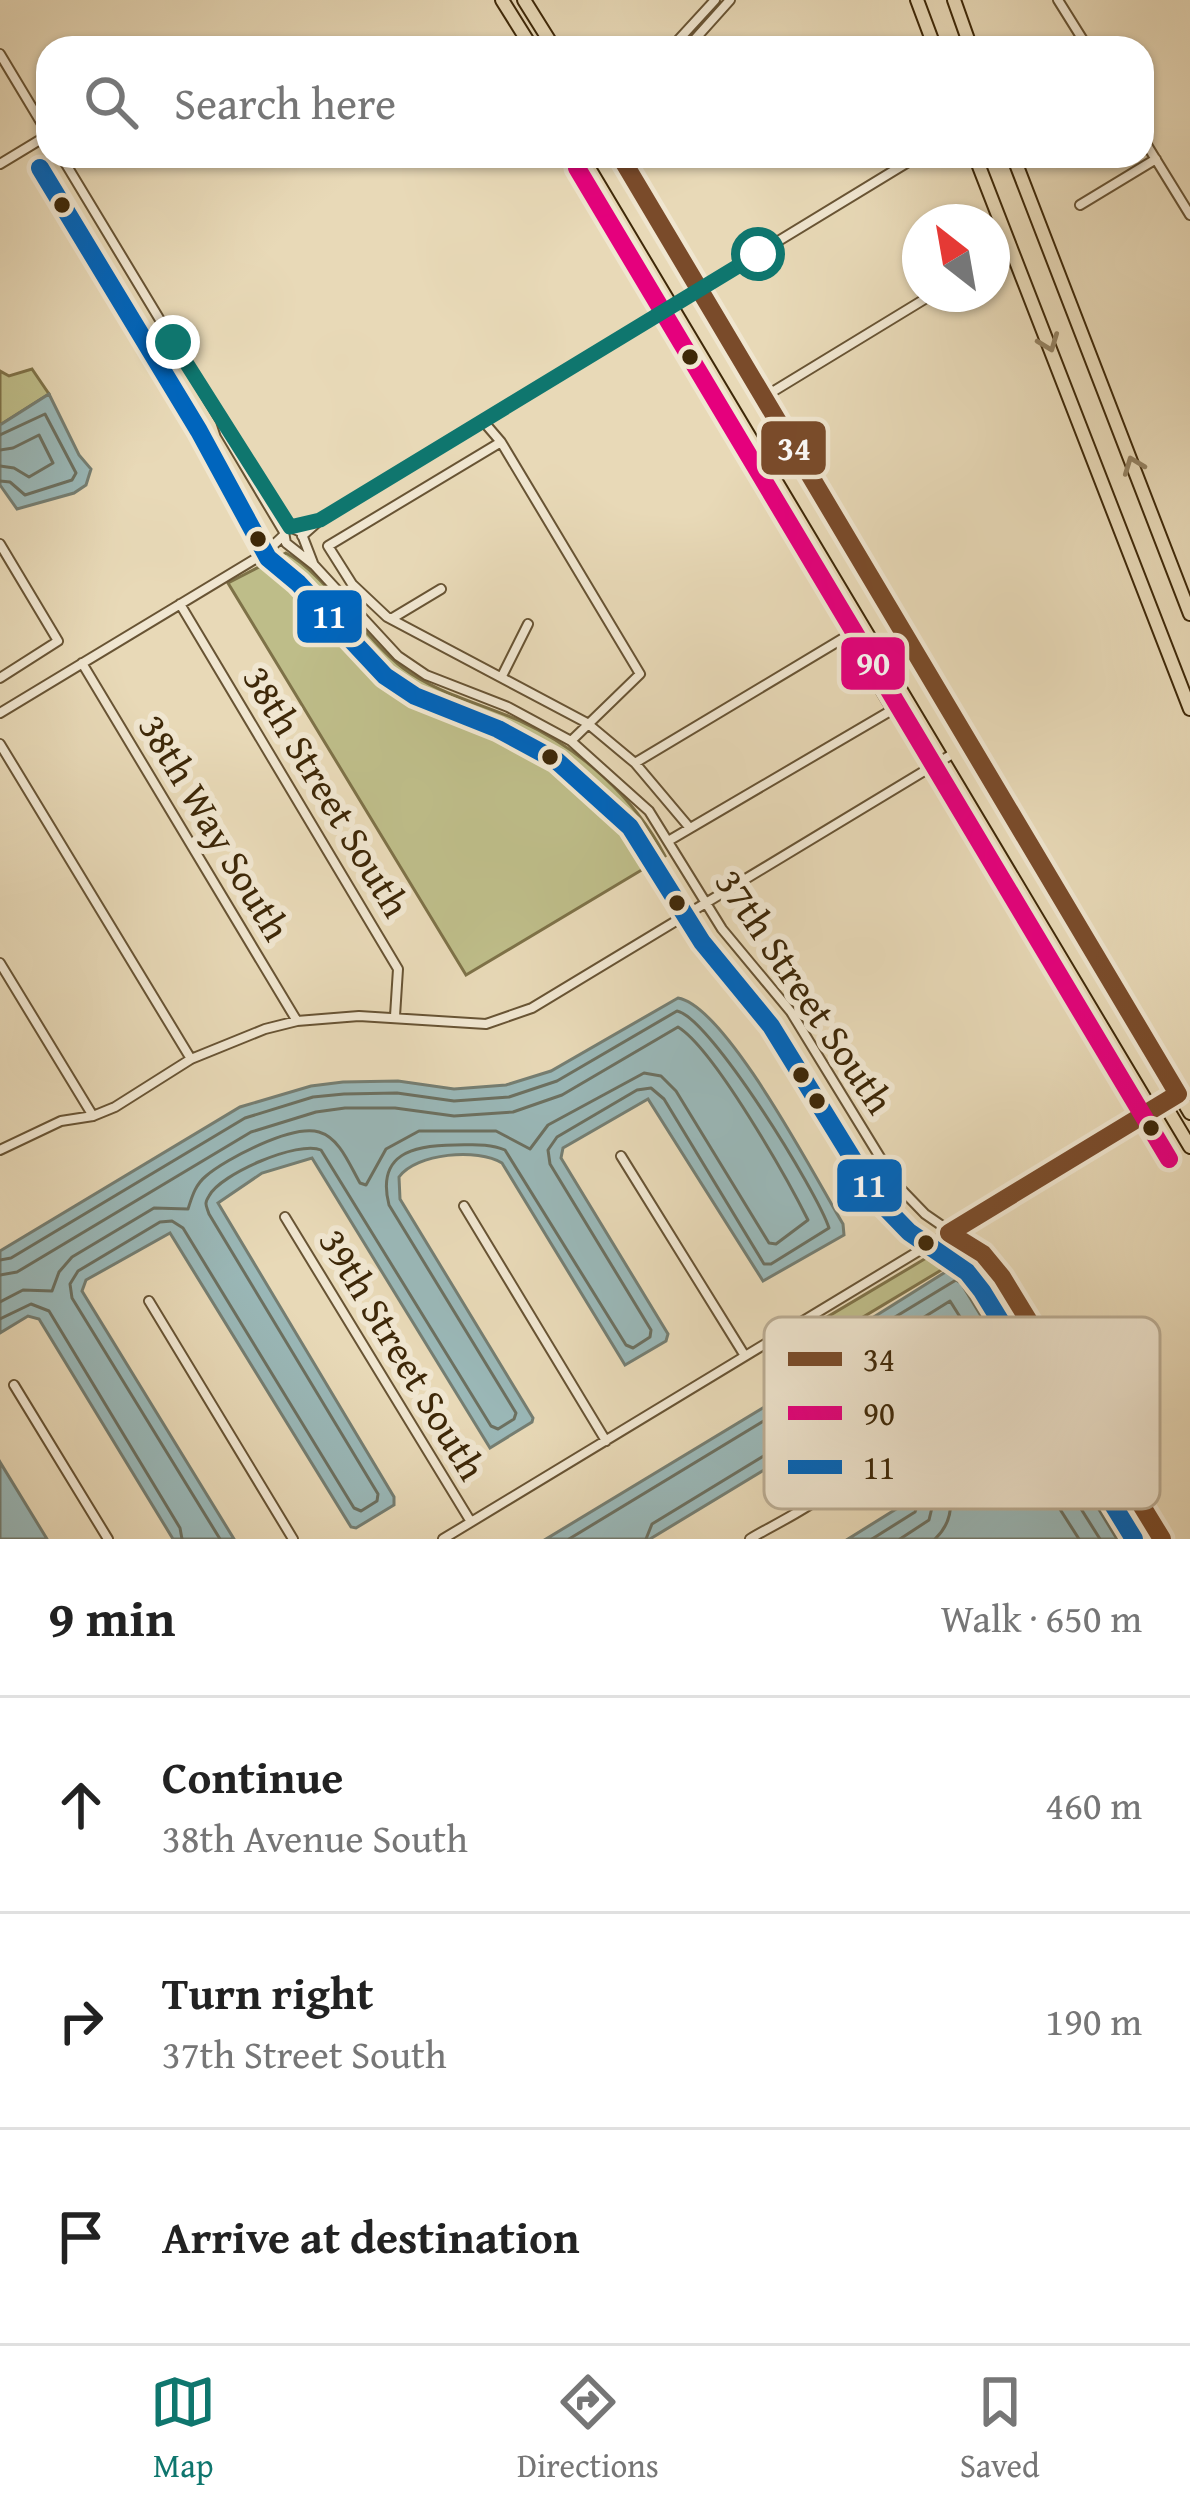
<!DOCTYPE html>
<meta charset="utf-8">
<style>
:root{--surface:#fff;--page:#f6f6f6;--text:#222;--muted:#767676;--line:#e0e0e0;--accent:#0f766e}
body{margin:0;font-family:"Gentium Book Plus",serif;background:var(--page);color:var(--text)}
.compass{position:absolute;left:902px;top:204px;width:108px;height:108px;border-radius:50%;background:var(--surface);box-shadow:0 3px 9px #0004;rotate:329deg}
.stop{position:absolute;width:36px;height:36px;margin:-27px;border:9px solid #0f766e;border-radius:50%;background:#fff}
.stop.end{background:#0f766e;border-color:#fff;box-shadow:0 3px 12px #0008}
.list{margin:0;padding:0;list-style:none}
h2{display:flex;justify-content:space-between;align-items:center;height:156px;margin:0;padding:0 48px;font-size:51px}
h2 small{font-size:39px;font-weight:400;color:var(--muted)}
.list li{display:grid;grid-template-columns:78px 1fr auto;gap:36px;align-items:center;box-sizing:border-box;height:216px;padding:0 48px;border-top:3px solid var(--line)}
.list b{display:block;font-size:45px;white-space:nowrap}
.list p{margin:0;font-size:39px;white-space:nowrap;color:var(--muted)}
.list em{font-size:39px;font-style:normal;color:var(--muted)}
.icon{flex:none;width:66px;height:66px;fill:none;stroke:currentColor;stroke-width:2;stroke-linecap:round;stroke-linejoin:round}
.map{position:relative;flex:none;width:1190px;height:1539px;overflow:hidden}
.search{position:absolute;background:var(--surface);box-shadow:0 3px 9px #0004;left:36px;right:36px;top:36px;height:132px;display:flex;align-items:center;gap:30px;box-sizing:border-box;padding:0 42px;border-radius:36px;color:var(--muted);font-size:45px}
.sheet{height:804px;background:var(--surface)}
nav{display:flex;justify-content:space-around;align-items:center;box-sizing:border-box;height:168px;border-top:3px solid var(--line);background:var(--surface);font-size:33px;color:var(--muted)}
nav a{display:grid;justify-items:center;gap:6px}
nav .on{color:var(--accent)}
.map>svg:first-child{display:block}
.green{fill:#bebd89;stroke:#7e7248;stroke-width:3}
.water{fill:#9ab8b8;stroke:#757e72;stroke-width:3}
.lines{fill:none;stroke-linecap:round;stroke-linejoin:round}
.shore{stroke:#6c7060;stroke-width:3}
.minor-casing{stroke:#685434;stroke-width:12}
.highway-casing{stroke:#3e2808;stroke-width:16}
.minor{stroke:#f0e6d0;stroke-width:8}
.highway{stroke:#e8d9b7;stroke-width:12}
.bus-1-casing{stroke:#f0e6d0;stroke-width:27}
.bus-2-casing{stroke:#f0e6d0;stroke-width:27}
.bus-3-casing{stroke:#f0e6d0;stroke-width:27}
.bus-1{stroke:#7a4b2a;stroke-width:18}
.bus-2{stroke:#e5007d;stroke-width:18}
.bus-3{stroke:#0065bd;stroke-width:18}
.oneway{stroke:#938060}
.route{stroke:#0f766e;stroke-width:15}
.bus-dot{fill:#3e2808;stroke:#f0e6d0;stroke-width:4.5}
.labels{text-anchor:middle;stroke-width:12;stroke-linejoin:round;paint-order:stroke}
.street-label{font-size:39px;fill:#3e2808;stroke:#f0e6d0}
.key{fill:#f0e6d0;stroke:#bbad94;stroke-width:3}
.key-label{font-size:33px;fill:#3e2808}
.line-badge{stroke:#f0e6d0;stroke-width:4.5}
.badge-label{font-size:33px;text-anchor:middle;font-weight:bold;fill:#fff}
</style>
<div class="map">
<svg width="1190" height="1539" viewBox="0 0 1190 1539">
<rect width="100%" height="100%" fill="#e8d9b7"/>
<filter id="stains"><feTurbulence type="fractalNoise" baseFrequency=".00167" numOctaves="4"/><feColorMatrix values="0 0 0 0 .2 0 0 0 0 .09 0 0 0 0 .02 0 0 0 .5 -.17"/></filter>
<radialGradient id="worn" r=".72"><stop offset=".6" stop-color="#630" stop-opacity="0"/><stop offset="1" stop-color="#630" stop-opacity=".3"/></radialGradient>
<!-- green -->
<path class="green" d="M32 369 49 394 0 425V371L9 376Z
M286 553C323 572 365 639 403 668 438 694 480 703 520 721 581 749 634 797 665 856L466 975 228 583Z
M945 1241 964 1261 953 1263 820 1343 814 1351 819 1363 797 1335 938 1251Z
M970 1268 978 1269 1143 1539H1136Z"/>
<!-- water -->
<path class="water" d="M49 394 79 455 91 469 86 485 74 493 17 509 0 485V425Z
M678 998C726 1006 815 1177 843 1224L844 1235 763 1281 648 1099 563 1148 561 1158 668 1334 666 1341 625 1365 502 1163C478 1148 416 1153 399 1177L400 1199 533 1418 532 1422 490 1448 312 1158 262 1173 218 1203 394 1497V1505L356 1528 351 1527 170 1233 86 1280 82 1291 234 1539H173L39 1319 28 1316 0 1333V1251L240 1107 311 1086 343 1082 398 1081 454 1089 506 1085 551 1071Z
M964 1265 1132 1539H848L909 1501 818 1352 955 1266Z
M799 1386 827 1432 650 1539H546Z
M0 1462 47 1539H0Z"/>
<g class="lines">
<!-- shore -->
<path class="shore" d="M0 435 45 414 76 473 72 480 25 495 10 482 0 481
M0 450 13 448 39 435 53 463 29 477 14 468 0 466
M0 1260 11 1258 245 1118 313 1097 344 1094 397 1093 454 1101 509 1097 557 1081 677 1011C710 1017 818 1193 829 1228L771 1264H764L664 1099 651 1088 637 1090 557 1137 548 1150 550 1164 651 1330 650 1337 633 1348 626 1345 505 1150C489 1143 472 1145 455 1145 413 1145 376 1154 389 1205L516 1413 514 1419 498 1429 491 1426 321 1150C299 1140 220 1174 209 1196 204 1204 206 1205 209 1214L378 1494 377 1501 361 1511 354 1508 183 1228 172 1221 160 1222 78 1271 70 1284 72 1298 220 1539
M0 1275 17 1272 251 1132 316 1112 345 1108H395L454 1116 513 1112 562 1095 678 1027C714 1049 787 1178 808 1220L776 1244 769 1243 676 1091 661 1076 644 1073 548 1125 530 1149 496 1131H419L386 1149 366 1185 360 1183C350 1166 340 1138 319 1132 292 1124 226 1159 206 1176 195 1185 192 1197 188 1209L154 1208 72 1257 59 1272 52 1291 23 1290 0 1302
M0 1319 31 1304 49 1311 180 1528 182 1539
M569 1539 790 1405 797 1406 808 1424 806 1430 652 1524 646 1539
M872 1539 915 1512 920 1498 834 1354 956 1280 961 1283 1117 1539
M900 1539 929 1520 935 1495 855 1360 950 1301 1100 1539
M935 1539C985 1492 902 1414 880 1367L943 1326 1079 1539"/>
<defs>
<path id="minor" d="M1058 0 1088 48
M671 48 715 0
M687 48 730 0
M0 54 48 134
M1142 137 1190 215
M61 156 221 421 225 433 284 532 286 543 314 565 398 656 426 675 508 707 571 741 649 811 722 929 791 1012 897 1185 925 1214 983 1254 1002 1277 1162 1539
M0 164 48 135
M1080 205 1156 159
M764 397 933 294
M483 421 501 442 640 674 571 741
M224 423 290 527 301 532 313 563
M501 442 328 546 352 584 387 617 587 723 635 763 689 827
M302 536 320 520 918 156
M0 544 58 641 0 678
M180 604 398 969 395 1016
M391 619 441 589
M82 663 297 1021
M502 676 528 624
M0 713 265 553 283 536
M0 744 191 1059
M635 763 847 636 892 710 670 840
M0 963 93 1116
M0 1150 61 1121 93 1116 115 1107 191 1059 265 1029 297 1021 359 1016 486 1024 532 1008 969 744
M621 1156 745 1356
M464 1206 606 1441
M285 1217 471 1522
M149 1301 293 1539
M14 1385 108 1539
M443 1539 1178 1094
M750 1539C777 1522 848 1492 852 1459L778 1337"/>
<path id="highway" d="M502 0 532 48
M524 0 554 48
M917 0 935 48
M954 0 971 48
M598 156 1190 1147
M609 156 629 187
M620 156 1190 1113
M975 156 1190 709
M1013 156 1190 614"/>
</defs>
<!-- minor casing -->
<use href="#minor" class="minor-casing"/>
<!-- highway casing -->
<use href="#highway" class="highway-casing"/>
<!-- minor -->
<use href="#minor" class="minor"/>
<!-- highway -->
<use href="#highway" class="highway"/>
<defs>
<path id="bus-1" d="M620 156 1178 1094 949 1233
M949 1233 983 1254 1002 1277 1162 1539"/>
<path id="bus-2" d="M577 168 1169 1159"/>
<path id="bus-3" d="M40 168 199 431 268 558 298 583 385 676 415 696 498 729 557 761 630 827 702 942 771 1026 878 1200 909 1232 967 1272 982 1291 1134 1539"/>
</defs>
<!-- bus-1 casing -->
<use href="#bus-1" class="bus-1-casing"/>
<!-- bus-2 casing -->
<use href="#bus-2" class="bus-2-casing"/>
<!-- bus-3 casing -->
<use href="#bus-3" class="bus-3-casing"/>
<!-- bus-1 -->
<use href="#bus-1" class="bus-1"/>
<!-- bus-2 -->
<use href="#bus-2" class="bus-2"/>
<!-- bus-3 -->
<use href="#bus-3" class="bus-3"/>
</g>
<!-- one-way arrows -->
<defs><path id="oneway-chevron" d="M-2-3.5L2.5 0L-2 3.5" fill="none" stroke-width="1.6" stroke-linecap="round" stroke-linejoin="round" transform="scale(3)"/></defs>
<g class="oneway">
<use href="#oneway-chevron" transform="translate(1049 343) rotate(69)"/>
<use href="#oneway-chevron" transform="translate(1133 465) rotate(-111)"/>
</g>
<g class="lines">
<!-- route -->
<path class="route" d="M173 342 290 527 320 520 758 254"/>
</g>
<!-- markers -->
<g class="bus-dot">
<circle cx="62" cy="205" r="10"/>
<circle cx="690" cy="357" r="10"/>
<circle cx="258" cy="539" r="10"/>
<circle cx="550" cy="757" r="10"/>
<circle cx="677" cy="903" r="10"/>
<circle cx="801" cy="1075" r="10"/>
<circle cx="817" cy="1101" r="10"/>
<circle cx="1151" cy="1128" r="10"/>
<circle cx="926" cy="1243" r="10"/>
</g>
<g class="labels">
<!-- street labels -->
<g class="street-label">
<text transform="translate(327 791) rotate(59)" y="14">38th Street South</text>
<text transform="translate(215 827) rotate(59)" y="14">38th Way South</text>
<text transform="translate(805 991) rotate(56)" y="14">37th Street South</text>
<text transform="translate(403 1354) rotate(59)" y="14">39th Street South</text>
</g>
</g>
<!-- legend -->
<rect x="764" y="1317" width="396" height="192" rx="18" class="key"/>
<rect x="788" y="1352" width="54" height="14" fill="#7a4b2a"/>
<rect x="788" y="1406" width="54" height="14" fill="#e5007d"/>
<rect x="788" y="1460" width="54" height="14" fill="#0065bd"/>
<g class="key-label">
<text x="863" y="1371">34</text>
<text x="863" y="1425">90</text>
<text x="863" y="1479">11</text>
</g>
<g class="line-badge">
<rect x="759" y="419" width="69" height="58" rx="12" fill="#7a4b2a"/>
<rect x="295" y="588" width="69" height="57" rx="12" fill="#0065bd"/>
<rect x="839" y="635" width="68" height="57" rx="12" fill="#e5007d"/>
<rect x="835" y="1157" width="69" height="57" rx="12" fill="#0065bd"/>
</g>
<g class="badge-label">
<text x="794" y="460">34</text>
<text x="329" y="628">11</text>
<text x="873" y="675">90</text>
<text x="869" y="1197">11</text>
</g>
<rect width="100%" height="100%" filter="url(#stains)"/>
<rect width="100%" height="100%" fill="url(#worn)"/>
</svg>
<svg class="compass" viewBox="-18 -18 36 36"><path d="M0-13l5 13h-10z" fill="#e53935"/><path d="M0 13l5-13h-10z" fill="#767676"/></svg>
<div class="stop" style="left:758px;top:254px"></div>
<div class="stop end" style="left:173px;top:342px"></div>
<div class="search"><svg class="icon" aria-label="search" viewBox="0 0 24 24"><circle cx="10" cy="10" r="6"/><path d="M15 15l6 6"/></svg>Search here</div>
</div>
<section class="sheet">
<h2>9 min<small>Walk · 650 m</small></h2>
<ul class="list">
<li><svg class="icon" aria-label="ahead" viewBox="0 0 24 24"><path d="M12 20V5M6 11l6-6 6 6"/></svg><div><b>Continue</b><p>38th Avenue South</p></div><em>460 m</em></li>
<li><svg class="icon" aria-label="right" viewBox="0 0 24 24"><path d="M7 20v-9h11M14 6l5 5-5 5"/></svg><div><b>Turn right</b><p>37th Street South</p></div><em>190 m</em></li>
<li><svg class="icon" aria-label="arrive" viewBox="0 0 24 24"><path d="M6 21V4h12l-3 4 3 4H6"/></svg><div><b>Arrive at destination</b></div></li>
</ul>
</section>
<nav>
<a class="on"><svg class="icon" aria-label="map" viewBox="0 0 24 24"><path d="M3 6l6-2 6 2 6-2v14l-6 2-6-2-6 2zM9 4v14M15 6v14"/></svg>Map</a>
<a><svg class="icon" aria-label="directions" viewBox="0 0 24 24"><path d="M12 3l9 9-9 9-9-9zM9 14v-3h6M13 9l2 2-2 2"/></svg>Directions</a>
<a><svg class="icon" aria-label="saved" viewBox="0 0 24 24"><path d="M7 4h10v16l-5-4-5 4z"/></svg>Saved</a>
</nav>
